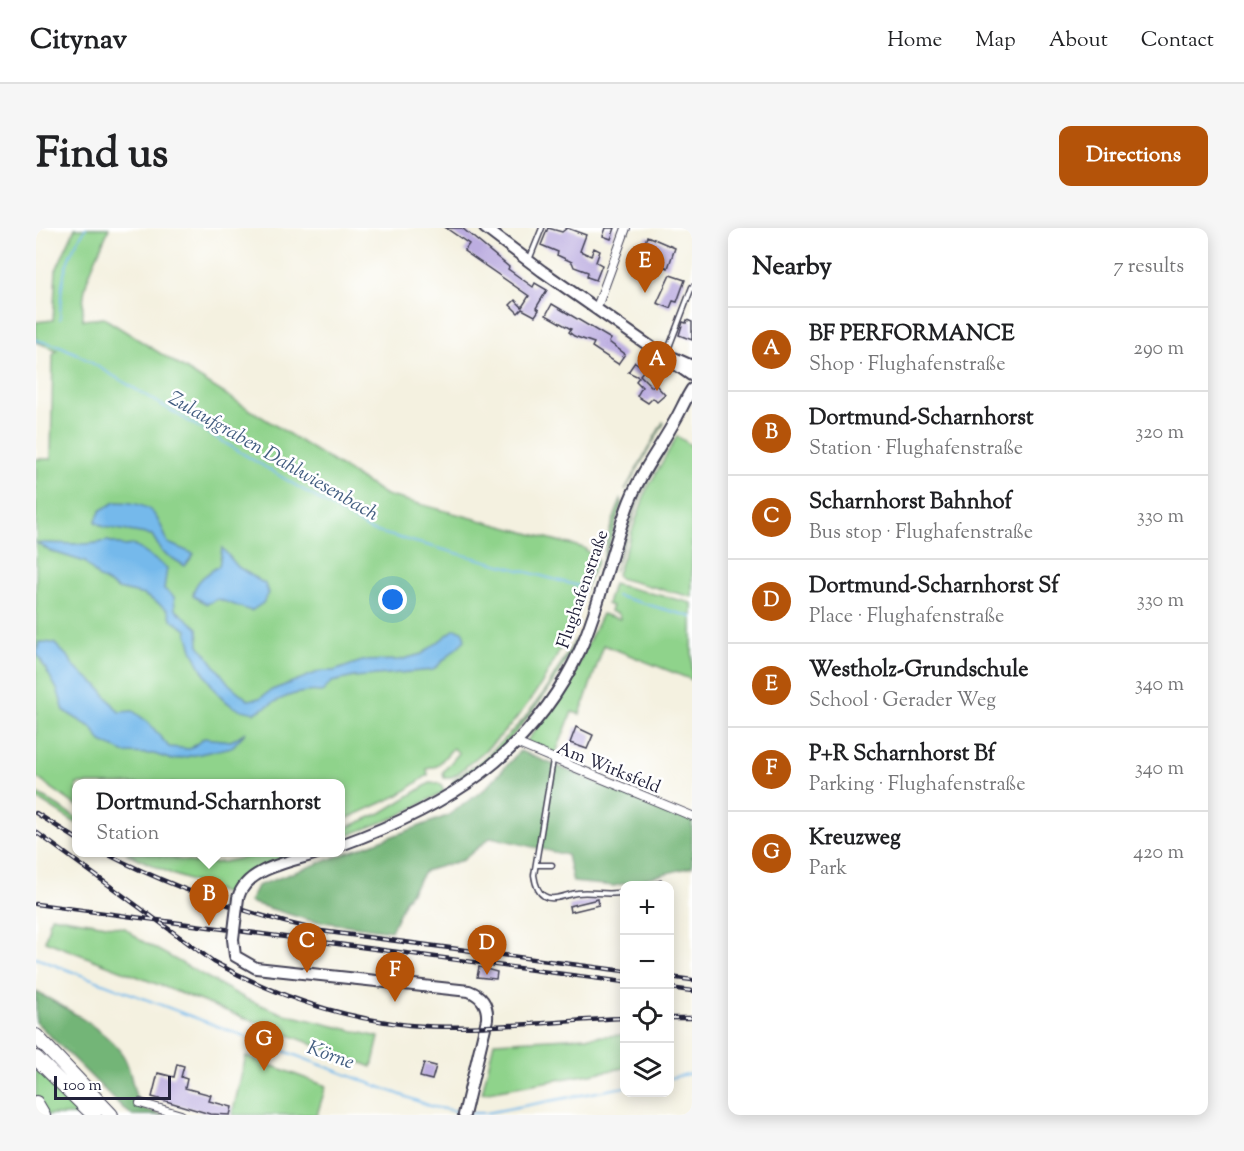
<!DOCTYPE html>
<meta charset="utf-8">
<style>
:root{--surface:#fff;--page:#f6f6f6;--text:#202124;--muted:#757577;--line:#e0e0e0;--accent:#b45309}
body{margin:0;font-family:"Sorts Mill Goudy",serif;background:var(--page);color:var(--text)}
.controls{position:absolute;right:18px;bottom:18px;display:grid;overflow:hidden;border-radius:12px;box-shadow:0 3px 15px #0003}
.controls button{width:54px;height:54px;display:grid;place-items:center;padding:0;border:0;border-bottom:2px solid var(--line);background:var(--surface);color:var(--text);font:30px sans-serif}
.scale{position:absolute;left:18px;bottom:15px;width:117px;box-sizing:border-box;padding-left:6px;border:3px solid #22223b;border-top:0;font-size:16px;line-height:21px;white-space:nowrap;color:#22223b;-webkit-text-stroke:4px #fff;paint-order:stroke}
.you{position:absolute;left:357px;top:372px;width:21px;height:21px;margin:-15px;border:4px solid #fff;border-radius:50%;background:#1a73e8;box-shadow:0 0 0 9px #1a73e833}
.badge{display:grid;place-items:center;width:39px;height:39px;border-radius:50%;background:var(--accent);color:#fff;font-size:20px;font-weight:700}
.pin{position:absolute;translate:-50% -50px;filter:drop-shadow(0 2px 3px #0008)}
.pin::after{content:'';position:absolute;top:32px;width:21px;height:18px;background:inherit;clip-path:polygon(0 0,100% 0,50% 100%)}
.popup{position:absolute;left:36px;top:551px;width:273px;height:78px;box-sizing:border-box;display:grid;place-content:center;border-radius:12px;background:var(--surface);filter:drop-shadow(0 2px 4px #0005);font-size:20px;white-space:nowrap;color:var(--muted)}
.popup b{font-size:22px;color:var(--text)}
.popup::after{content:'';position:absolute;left:50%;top:100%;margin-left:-12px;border:12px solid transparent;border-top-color:var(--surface)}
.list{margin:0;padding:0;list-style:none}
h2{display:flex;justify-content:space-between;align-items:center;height:78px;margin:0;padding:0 24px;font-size:26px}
h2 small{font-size:20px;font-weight:400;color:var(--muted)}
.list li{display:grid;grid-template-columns:39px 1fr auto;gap:18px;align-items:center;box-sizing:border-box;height:84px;padding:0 24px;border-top:2px solid var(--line)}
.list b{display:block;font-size:22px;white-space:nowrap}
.list p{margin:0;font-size:20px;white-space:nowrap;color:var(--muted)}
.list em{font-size:20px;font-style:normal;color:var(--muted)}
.icon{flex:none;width:33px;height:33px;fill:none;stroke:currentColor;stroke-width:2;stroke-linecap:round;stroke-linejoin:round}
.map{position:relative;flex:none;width:656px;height:887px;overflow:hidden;border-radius:12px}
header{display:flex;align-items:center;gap:36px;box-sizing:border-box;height:84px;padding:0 30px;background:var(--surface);border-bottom:2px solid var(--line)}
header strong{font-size:28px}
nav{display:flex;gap:33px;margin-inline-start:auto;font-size:21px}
.intro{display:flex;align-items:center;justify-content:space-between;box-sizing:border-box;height:144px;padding:0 36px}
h1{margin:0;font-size:42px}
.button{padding:15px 27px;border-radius:12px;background:var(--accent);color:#fff;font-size:21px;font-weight:700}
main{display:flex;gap:36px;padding:0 36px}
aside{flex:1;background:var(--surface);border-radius:12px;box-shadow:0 3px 15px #0003}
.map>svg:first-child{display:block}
.green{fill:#8fd38b;stroke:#587a63;stroke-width:1.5}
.forest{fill:#73b577;stroke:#4a6c59;stroke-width:1.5}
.water{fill:#74b9eb;stroke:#4b6e93;stroke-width:1.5}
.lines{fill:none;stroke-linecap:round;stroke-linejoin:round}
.stream{stroke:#74b9eb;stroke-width:2}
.building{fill:#bcade0}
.lane-casing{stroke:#424154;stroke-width:7}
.street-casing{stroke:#424154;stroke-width:10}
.secondary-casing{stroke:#424154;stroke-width:14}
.highway-casing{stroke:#424154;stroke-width:16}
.lane{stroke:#fff;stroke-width:4}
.street{stroke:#fff;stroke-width:8}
.secondary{stroke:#fff;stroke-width:10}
.highway{stroke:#fff;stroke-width:14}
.rail-casing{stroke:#22223b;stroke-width:4.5}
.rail{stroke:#fff;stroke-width:2;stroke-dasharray:7;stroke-linecap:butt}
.secondary-bridge-casing{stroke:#424154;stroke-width:14;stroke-linecap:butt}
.secondary-bridge{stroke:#fff;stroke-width:10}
.labels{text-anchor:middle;stroke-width:5;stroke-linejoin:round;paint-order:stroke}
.street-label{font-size:18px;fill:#22223b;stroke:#fff}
.water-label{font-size:20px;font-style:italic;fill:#435e81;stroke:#fff}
</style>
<header>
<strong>Citynav</strong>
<nav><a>Home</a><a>Map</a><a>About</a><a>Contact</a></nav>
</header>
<div class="intro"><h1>Find us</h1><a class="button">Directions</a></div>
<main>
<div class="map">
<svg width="656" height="887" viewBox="0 0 656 887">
<rect width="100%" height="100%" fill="#fff"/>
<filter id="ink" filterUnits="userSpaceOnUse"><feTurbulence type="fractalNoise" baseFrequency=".0167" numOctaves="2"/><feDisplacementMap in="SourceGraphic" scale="12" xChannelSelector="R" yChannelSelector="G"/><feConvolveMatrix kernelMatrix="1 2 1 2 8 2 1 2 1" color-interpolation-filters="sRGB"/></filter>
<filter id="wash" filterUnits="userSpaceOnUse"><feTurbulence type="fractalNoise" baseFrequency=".008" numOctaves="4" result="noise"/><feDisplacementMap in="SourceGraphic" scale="24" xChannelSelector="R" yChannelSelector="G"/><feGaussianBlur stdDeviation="1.35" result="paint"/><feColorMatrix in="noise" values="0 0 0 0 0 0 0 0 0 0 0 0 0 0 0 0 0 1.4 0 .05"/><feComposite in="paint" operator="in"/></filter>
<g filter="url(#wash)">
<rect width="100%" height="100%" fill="#f4f1e0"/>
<!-- green -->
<path class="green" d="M39 0H73C59 37 45 50 47 92L68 90 350 267 548 320 562 333C548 359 540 386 528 413 507 460 475 503 434 535 427 541 417 552 408 550L407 544 423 525 417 520 401 538 391 541 392 547 363 567 305 593V556H41V578L0 549V231H15L17 126 21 122 0 114V94L17 92 20 42Z
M627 194 628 195 589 262Z
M638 204 605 267 578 343C592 292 611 248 638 204Z
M641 208 656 218V369L582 350 581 346 610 263Z
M585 271 586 275 566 338 572 307Z
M577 356 656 375V452L568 417 544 486 536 484 518 530 490 514 530 461 566 386 584 391 583 386 574 383 576 378 571 376Z
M540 411C528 448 454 548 417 557V553L450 529 487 492 509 463Z
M394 555 405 556 408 564 360 589 305 610V602L347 584Z
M0 565 41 590V596L0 570Z
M90 625H111L165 636 188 634 229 625H262L209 646 202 653 196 668 136 646Z
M139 625H195L167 629Z
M15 688 89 700 104 712 210 771 245 785 343 809 336 839 9 713Z
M588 807V840L446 865 458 814Z
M210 828 290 858 281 887H196Z
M0 840 45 887H11L0 867Z"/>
<!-- forest -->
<path class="forest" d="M484 523 656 593V639L578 658 537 654 531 627 455 609 427 632 389 643 369 672 355 703 272 692 213 674 221 658 411 588 449 561Z
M0 764C26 777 77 806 89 831 97 847 96 865 105 880L127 887H96L87 880 0 794Z"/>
<!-- water -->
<path class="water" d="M79 274C115 274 120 283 132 315L158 326 149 338 126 324 116 307 68 299 59 294 65 282Z
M72 313 88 318 98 317 131 340 128 361 138 369 139 381 162 400 163 417 193 456 212 472 224 470 236 462 285 443H298L326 433 364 432 386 426 419 401 427 403 429 412 397 442 318 449 296 454 286 464C260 461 241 472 219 485 212 483 202 482 196 478 176 465 154 425 151 402L136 392 132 382 120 374 108 367 82 361 62 349 49 334 14 323 1 315C25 314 48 319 72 313Z
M186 320 202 339 229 356 232 365 227 375 215 383 182 371 171 376 157 368C158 353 172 345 183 338Z
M3 414 18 415 34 431 37 438 62 458 83 484 97 483 113 495 133 519 154 521 168 510 195 513 210 504 196 519 136 532 118 526 89 525 65 514 56 500 28 483 22 463 1 425Z"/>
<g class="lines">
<!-- stream -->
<path class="stream" d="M24 91C25 52 27 32 50 0
M0 112 24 118 41 126 334 302 543 358
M581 368 656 389
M0 730 397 879 426 884
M634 850 656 845
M431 885H450L588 859"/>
</g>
<g id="blocks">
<!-- building -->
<path class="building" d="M410 0H426L473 39 472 41 497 59 499 55 511 62 500 80 503 82 499 88 486 81 482 85 474 77 479 72 486 79 493 68 428 23 433 16Z
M512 0 526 4 531 0 550 7 544 23 555 28 558 20 564 23 560 34 566 37 560 52 551 49 552 44 538 39 536 34 521 27 522 24 505 17Z
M570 0H579L575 11 567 8Z
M611 8 639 20 632 40 605 28Z
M634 47 649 52 641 74 637 73 634 80 621 75Z
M516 76 575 111 573 114 589 126 582 136 556 119 558 115 538 108 533 104 535 101 510 87Z
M651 92 656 94V112L643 107 647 94 650 95Z
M599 134 609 141 604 147 616 159 619 156 629 167 621 174 617 170 612 175 601 168 606 159 600 153 603 149 592 144Z
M540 499 557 507 551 521 534 515Z
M562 671 563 677 534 684 533 678Z
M443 739 461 744 460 751 441 749Z
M388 835 400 838 396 852 384 849Z
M141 836 148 838 145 849 151 851 149 860 175 867 173 873 196 879 194 887 174 886 116 869 122 845 138 849Z"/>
</g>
</g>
<g filter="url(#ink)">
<use href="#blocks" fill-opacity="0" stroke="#424154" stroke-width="1.5"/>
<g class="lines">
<defs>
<path id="lane" d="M493 32 506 0
M630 127 656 59
M517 532 498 647C499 654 501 664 508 668 517 674 531 666 541 665 557 663 572 668 588 664
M500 637H516
M613 658 625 655"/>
<path id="street" d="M560 82 590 0
M480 515 656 588
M104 875 145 887"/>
<path id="secondary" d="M449 0 506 43 655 147
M638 130 656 138
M305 617C410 579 495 528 544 422 564 377 574 327 591 280 603 246 624 220 641 189 646 180 650 170 656 161
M202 670C210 639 257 634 284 624
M197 711 199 728 220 740 433 763C446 768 452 777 451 791L428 887"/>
<path id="highway" d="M0 808 75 887
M0 830 58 887
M0 875 7 887"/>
</defs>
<!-- lane casing -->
<use href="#lane" class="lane-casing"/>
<!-- street casing -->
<use href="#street" class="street-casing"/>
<!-- secondary casing -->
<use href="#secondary" class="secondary-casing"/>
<!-- highway casing -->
<use href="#highway" class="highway-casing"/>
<!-- lane -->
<use href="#lane" class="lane"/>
<!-- street -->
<use href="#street" class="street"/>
<!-- secondary -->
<use href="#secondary" class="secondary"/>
<!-- highway -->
<use href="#highway" class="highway"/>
<defs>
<path id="rail" d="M0 585 41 611
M0 604 178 734C240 768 303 790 373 797 444 803 517 793 588 790
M67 624C137 660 209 686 285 703L588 743
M0 676 588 754
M634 749 656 752
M634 760 656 763
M634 790H656"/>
</defs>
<!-- rail casing -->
<use href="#rail" class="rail-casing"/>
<!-- rail -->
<use href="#rail" class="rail"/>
<defs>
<path id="secondary-bridge" d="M197 711 202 670"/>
</defs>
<!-- secondary-bridge casing -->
<use href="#secondary-bridge" class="secondary-bridge-casing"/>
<!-- secondary-bridge -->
<use href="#secondary-bridge" class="secondary-bridge"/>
</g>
</g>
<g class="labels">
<!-- street labels -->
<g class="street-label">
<text transform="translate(546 361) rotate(-71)" y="6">Flughafenstraße</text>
<text transform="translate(573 539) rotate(22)" y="6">Am Wirksfeld</text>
</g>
<!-- water labels -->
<g class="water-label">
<text transform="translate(238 227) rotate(30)" y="7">Zulaufgraben Dahlwiesenbach</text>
<text transform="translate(295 826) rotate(20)" y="7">Körne</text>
</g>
</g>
</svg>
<div class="controls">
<button>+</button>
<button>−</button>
<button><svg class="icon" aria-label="locate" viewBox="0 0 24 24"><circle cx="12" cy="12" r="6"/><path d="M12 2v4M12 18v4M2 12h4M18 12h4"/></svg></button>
<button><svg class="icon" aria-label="layers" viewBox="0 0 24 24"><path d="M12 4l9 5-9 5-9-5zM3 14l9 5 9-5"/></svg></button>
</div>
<div class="scale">100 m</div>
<div class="you"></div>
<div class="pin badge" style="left:621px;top:163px">A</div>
<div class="pin badge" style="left:173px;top:698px">B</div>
<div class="popup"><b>Dortmund-Scharnhorst</b>Station</div>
<div class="pin badge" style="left:271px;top:745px">C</div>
<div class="pin badge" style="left:451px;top:747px">D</div>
<div class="pin badge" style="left:609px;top:65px">E</div>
<div class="pin badge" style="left:359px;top:774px">F</div>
<div class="pin badge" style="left:228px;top:843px">G</div>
</div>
<aside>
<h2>Nearby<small>7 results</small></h2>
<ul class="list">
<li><span class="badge">A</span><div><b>BF PERFORMANCE</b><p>Shop · Flughafenstraße</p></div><em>290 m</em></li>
<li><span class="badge">B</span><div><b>Dortmund-Scharnhorst</b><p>Station · Flughafenstraße</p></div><em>320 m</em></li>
<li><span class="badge">C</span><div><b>Scharnhorst Bahnhof</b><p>Bus stop · Flughafenstraße</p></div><em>330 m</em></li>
<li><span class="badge">D</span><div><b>Dortmund-Scharnhorst Sf</b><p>Place · Flughafenstraße</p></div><em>330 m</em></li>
<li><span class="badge">E</span><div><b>Westholz-Grundschule</b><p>School · Gerader Weg</p></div><em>340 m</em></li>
<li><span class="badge">F</span><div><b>P+R Scharnhorst Bf</b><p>Parking · Flughafenstraße</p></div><em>340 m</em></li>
<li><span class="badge">G</span><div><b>Kreuzweg</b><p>Park</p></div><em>420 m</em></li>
</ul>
</aside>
</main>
